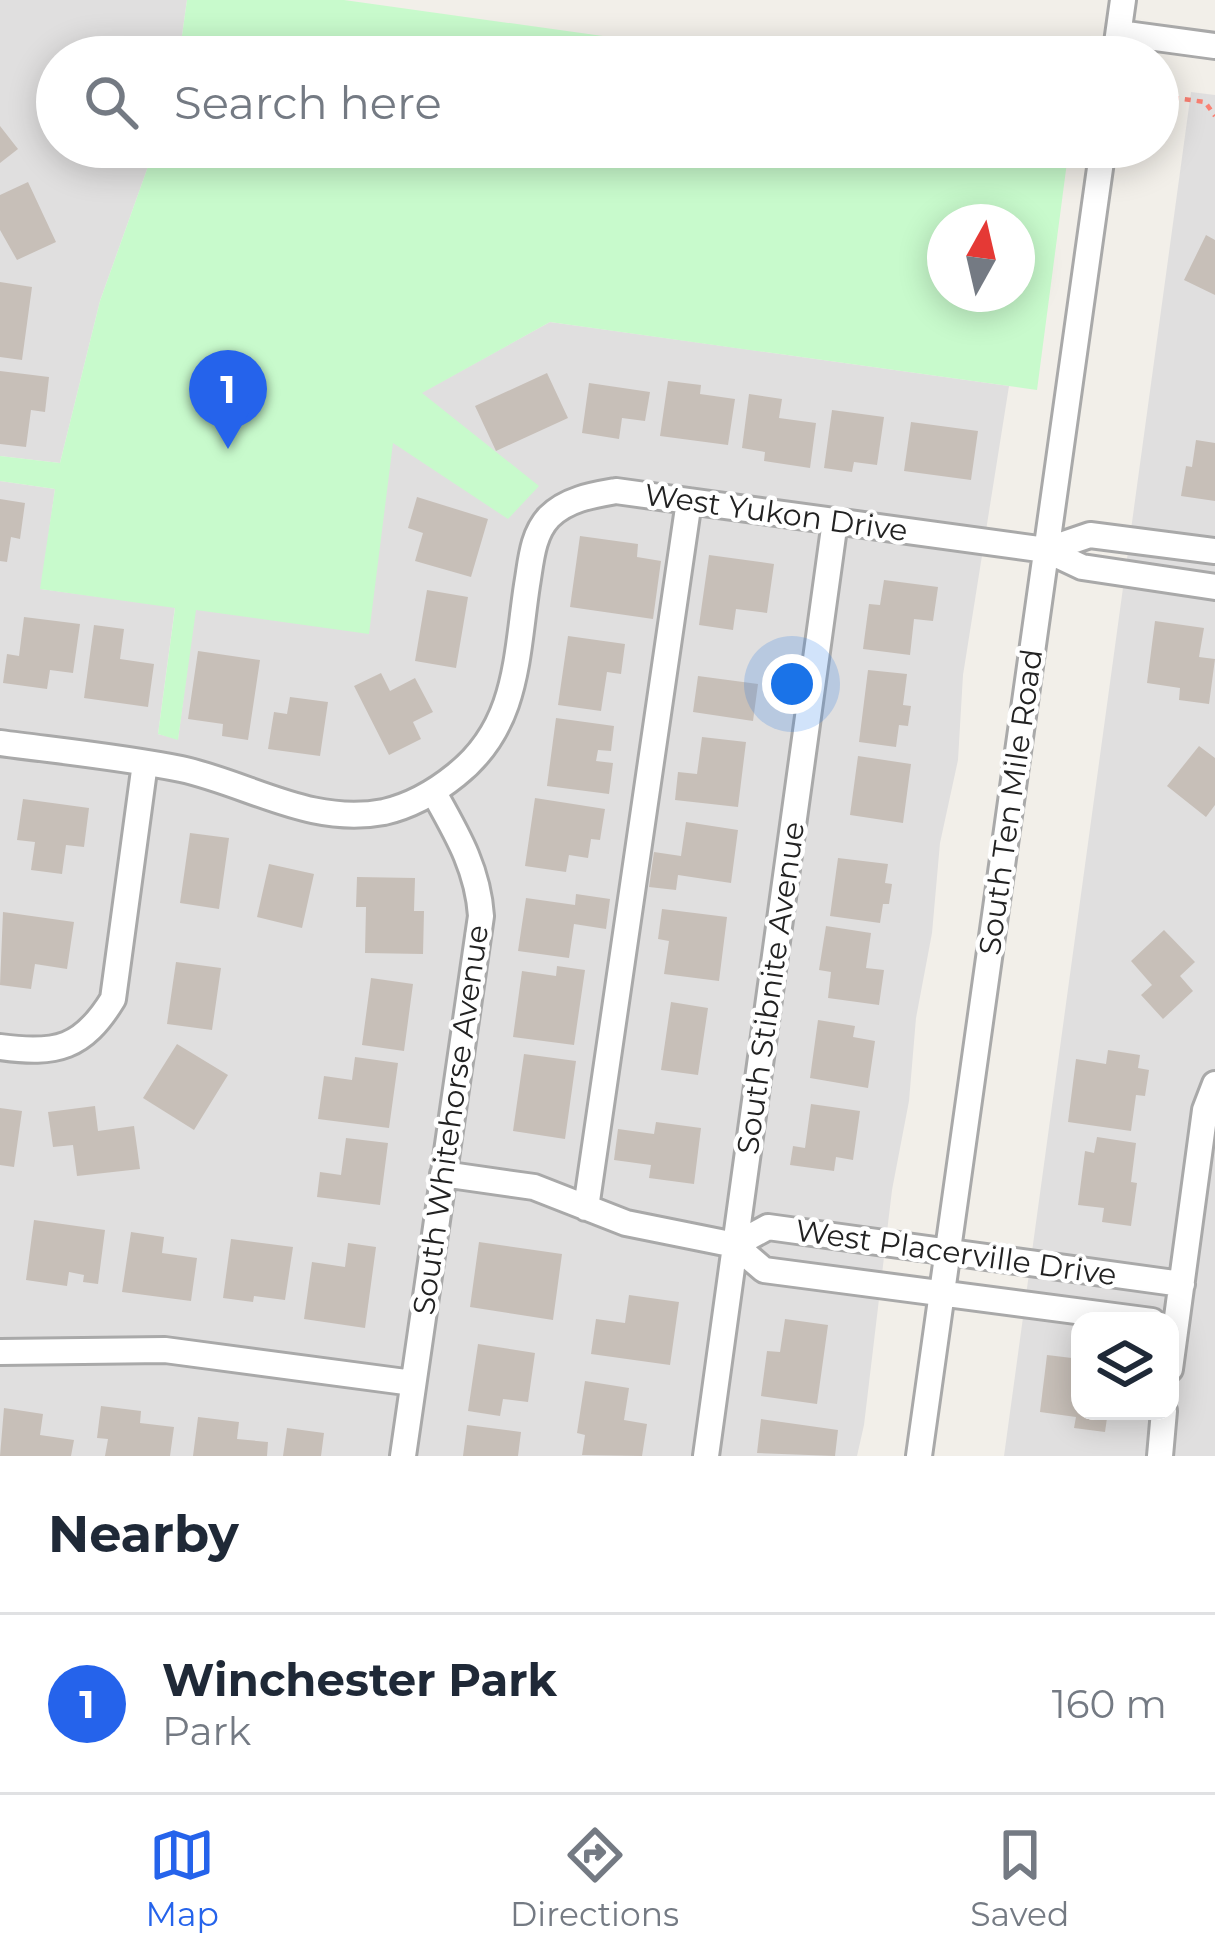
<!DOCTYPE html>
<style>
:root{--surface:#fff;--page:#f6f6f7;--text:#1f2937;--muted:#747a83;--line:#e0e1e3;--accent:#2563eb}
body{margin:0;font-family:Montserrat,sans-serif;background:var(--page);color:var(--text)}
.controls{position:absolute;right:36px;bottom:36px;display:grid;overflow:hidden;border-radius:24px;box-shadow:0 6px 30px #0003}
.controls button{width:108px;height:108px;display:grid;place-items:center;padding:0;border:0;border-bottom:3px solid var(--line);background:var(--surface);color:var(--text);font:60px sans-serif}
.compass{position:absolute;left:927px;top:204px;width:108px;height:108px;border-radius:50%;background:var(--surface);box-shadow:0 6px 30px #0003;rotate:8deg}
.you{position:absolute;left:792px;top:684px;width:42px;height:42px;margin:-30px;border:9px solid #fff;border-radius:50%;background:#1a73e8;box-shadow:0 0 0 18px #1a73e833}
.badge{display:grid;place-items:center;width:78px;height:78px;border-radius:50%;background:var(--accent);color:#fff;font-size:39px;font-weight:700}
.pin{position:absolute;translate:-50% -99px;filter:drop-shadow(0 3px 6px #0008)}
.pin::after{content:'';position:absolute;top:63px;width:42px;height:36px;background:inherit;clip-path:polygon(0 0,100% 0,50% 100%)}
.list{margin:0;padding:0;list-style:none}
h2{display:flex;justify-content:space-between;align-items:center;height:156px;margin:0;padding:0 48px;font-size:51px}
h2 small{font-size:39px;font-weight:400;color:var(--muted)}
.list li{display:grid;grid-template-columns:78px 1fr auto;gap:36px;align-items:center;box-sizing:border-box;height:180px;padding:0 48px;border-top:3px solid var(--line)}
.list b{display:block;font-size:45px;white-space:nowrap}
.list p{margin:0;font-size:39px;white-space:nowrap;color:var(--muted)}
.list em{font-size:39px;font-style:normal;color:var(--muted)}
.icon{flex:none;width:66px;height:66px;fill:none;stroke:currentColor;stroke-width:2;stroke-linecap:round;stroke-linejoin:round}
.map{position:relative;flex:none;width:1215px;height:1456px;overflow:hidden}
.search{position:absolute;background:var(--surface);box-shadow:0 6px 30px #0003;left:36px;right:36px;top:36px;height:132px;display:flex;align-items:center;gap:30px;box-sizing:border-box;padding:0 42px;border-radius:66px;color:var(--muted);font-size:45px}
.sheet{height:336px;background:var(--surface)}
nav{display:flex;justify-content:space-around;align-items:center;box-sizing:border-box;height:168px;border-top:3px solid var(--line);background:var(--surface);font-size:33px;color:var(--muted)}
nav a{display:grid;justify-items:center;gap:6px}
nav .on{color:var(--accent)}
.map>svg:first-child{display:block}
.residential{fill:#e0dfdf;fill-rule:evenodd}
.park{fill:#c8facc;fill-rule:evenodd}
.building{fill:#c7bfb8}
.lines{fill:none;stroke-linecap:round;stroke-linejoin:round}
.minor-casing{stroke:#a9a9a9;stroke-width:30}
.path{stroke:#fa8072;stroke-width:4.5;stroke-dasharray:6 6;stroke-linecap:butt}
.minor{stroke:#fff;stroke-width:24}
.labels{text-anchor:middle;stroke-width:9;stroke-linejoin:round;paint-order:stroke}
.street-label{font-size:30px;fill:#222;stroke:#fff}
</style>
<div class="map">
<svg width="1215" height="1456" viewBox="0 0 1215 1456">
<rect width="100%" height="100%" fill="#f2efe9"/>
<!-- residential -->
<path class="residential" d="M0 0H187L179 57H57V147H155L100 301 60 463 0 456Z
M1191 92 1215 95V1456H1004ZM1080 1321H1170V1411H1080Z
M550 322 1009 386 963 675 958 760 940 843 932 933 916 1018 909 1101 892 1190 864 1425 857 1456H0V481L55 489 41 589 175 607 158 734 178 739 195 610 393 442 421 393Z"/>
<!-- park -->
<path class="park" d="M187 0H344L753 57H179Z
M155 147H1069L1037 390 550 322 422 393 539 486 508 519 393 443 369 634 196 610 178 740 158 734 175 608 40 589 55 489 0 481V456L60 463 100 301ZM1017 222V294H945V222Z"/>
<!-- building -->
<path class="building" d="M0 126 18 149 0 163Z
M28 182 56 242 17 260 0 230V195Z
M1206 235 1215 240V295L1184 280Z
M0 282 32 287 22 360 0 357Z
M0 371 49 377 45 412 31 410 26 447 0 444Z
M547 373 568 418 496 451 475 406Z
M668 381 701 385 700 394 735 399 728 445 660 436Z
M589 383 650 392 645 421 622 418 619 439 582 433Z
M749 394 782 399 779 418 816 423 810 468 764 461 765 452 742 448Z
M832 410 884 417 877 465 854 462 852 472 824 468Z
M911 422 978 431 971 480 904 471Z
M1196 440 1215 443V501L1181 496 1186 466 1192 467Z
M417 497 488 519 471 577 415 561 423 533 408 528Z
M0 499 25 503 20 539 11 537 7 562 0 561Z
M580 536 638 544 637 557 661 561 653 619 570 607Z
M709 555 774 564 767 613 736 609 733 630 699 625Z
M884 580 938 587 933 621 914 619 910 655 863 649 869 604 880 605Z
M427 590 468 597 456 668 415 661Z
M24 617 80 624 73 673 50 670 47 689 3 683 7 654 19 656Z
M1155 621 1204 628 1199 657 1215 659 1209 704 1179 700 1180 688 1147 683Z
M94 625 124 629 120 659 154 664 148 707 84 698Z
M568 636 625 644 621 674 607 672 601 711 558 705Z
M198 651 260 660 248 740 222 736 223 724 188 719Z
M868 670 907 674 903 705 911 706 908 726 899 725 896 747 859 742Z
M381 673 390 691 415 678 433 712 413 722 421 739 389 755 354 686Z
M698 676 758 684 753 721 693 712Z
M290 697 328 702 320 756 268 749 274 712 287 714Z
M556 718 614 726 611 751 598 750 596 761 613 763 609 794 547 786Z
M702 737 746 742 738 807 675 800 678 772 697 774Z
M1199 746 1215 758V805L1206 817 1167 786Z
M858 756 911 764 903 823 850 815Z
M535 798 605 809 600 840 591 839 588 858 569 855 566 872 525 866Z
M23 799 89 808 84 847 66 845 62 874 31 870 35 842 17 840Z
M686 822 738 830 731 883 678 875 676 890 649 887 654 852 681 856Z
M190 833 229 838 219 909 180 903Z
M838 858 888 864 885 883 892 884 889 904H883L880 923 830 916Z
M269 864 314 874 302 928 257 917Z
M357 877 415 878 414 911H424L423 954 365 953 366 907H356Z
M576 894 610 899 606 929 574 924 569 958 518 951 526 898 575 905Z
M662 909 727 917 719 981 664 974 669 941 658 939Z
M3 912 74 922 67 969 35 964 31 989 0 985Z
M826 926 871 933 866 968 884 970 879 1005 828 998 831 972 819 970Z
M1164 930 1195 962 1180 976 1193 991 1163 1019 1141 995 1152 985 1131 961Z
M176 962 221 968 212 1030 167 1024Z
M557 966 585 970 574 1045 513 1037 522 971 556 976Z
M371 978 413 984 404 1051 362 1045Z
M671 1002 708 1008 698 1075 661 1070Z
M818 1020 855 1026 853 1037 875 1041 868 1088 810 1078Z
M177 1044 228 1075 194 1130 143 1098Z
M1108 1050 1140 1055 1138 1068 1149 1070 1145 1096 1136 1095 1131 1131 1068 1122 1076 1059 1106 1064Z
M524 1054 576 1061 565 1139 513 1131Z
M355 1057 398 1063 389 1128 318 1119 324 1076 352 1080Z
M811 1104 860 1111 853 1160 836 1157 834 1171 790 1165 793 1146 805 1148Z
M95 1106 98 1131 134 1126 140 1169 77 1176 73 1145 53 1147 48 1112Z
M0 1108 22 1111 14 1167 0 1165Z
M656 1122 701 1128 694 1184 649 1178 651 1165 614 1160 618 1129 654 1134Z
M1097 1137 1136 1143 1131 1182 1137 1183 1131 1226 1102 1222 1104 1208 1078 1205 1085 1151 1094 1153Z
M346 1138 388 1143 380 1205 317 1197 320 1172 341 1175Z
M34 1220 105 1230 98 1284 83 1282 84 1275 69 1272 67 1286 26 1280Z
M131 1232 164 1237 162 1253 197 1258 191 1301 122 1292Z
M231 1239 293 1247 285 1300 254 1296 253 1302 223 1298Z
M479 1242 562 1254 553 1320 470 1307Z
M348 1243 376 1247 365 1328 304 1319 312 1262 345 1267Z
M629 1295 679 1302 670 1365 591 1354 596 1319 625 1323Z
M785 1319 828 1325 817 1404 761 1396 767 1351 780 1352Z
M478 1344 535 1353 528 1402 503 1399 500 1416 468 1411Z
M1047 1355 1080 1359V1411H1108L1105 1432 1074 1428 1076 1417 1040 1412Z
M585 1381 629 1388 624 1420 647 1424 642 1456 582 1455 585 1435 577 1433Z
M101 1406 141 1411 140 1423 174 1427 170 1456H105L108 1439 97 1438Z
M4 1408 43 1414 40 1435 74 1440 71 1456H0Z
M198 1417 239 1422 237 1439 268 1442 267 1456H193Z
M761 1419 838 1430 835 1456 757 1453Z
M467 1425 521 1432 518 1456H463Z
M287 1428 324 1433 321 1456H283Z"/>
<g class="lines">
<defs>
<path id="minor" d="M1119 33 1215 46
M1115 57 1123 0
M1215 551 1090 535 1046 550 1082 567 1215 587
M0 743C60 751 121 757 181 769 250 784 310 826 384 812 410 806 435 792 456 775 518 726 516 658 527 585 531 562 532 535 549 517 567 499 593 495 616 491L1046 550
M0 1047C57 1055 83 1048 113 999L145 763
M443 1174 534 1187 626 1223 735 1245 764 1270 1152 1321
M586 1208 689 501
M735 1245 768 1227 1182 1284
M0 1352 165 1350 413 1383
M1170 1369 1205 1110 1215 1084
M403 1456 481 916C478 869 457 834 434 793
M706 1456 835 521
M919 1456 1103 147
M1160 1456 1164 1411"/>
</defs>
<!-- minor casing -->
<use href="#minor" class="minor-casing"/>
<!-- path -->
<path class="path" d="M1161 96 1205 102 1215 116"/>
<!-- minor -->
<use href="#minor" class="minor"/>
</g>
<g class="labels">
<!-- street labels -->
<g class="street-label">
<text transform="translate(776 513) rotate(8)" y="10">West Yukon Drive</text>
<text transform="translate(1011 802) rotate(-82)" y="10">South Ten Mile Road</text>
<text transform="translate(771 988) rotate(-82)" y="10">South Stibnite Avenue</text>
<text transform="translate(451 1120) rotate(-82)" y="10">South Whitehorse Avenue</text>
<text transform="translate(956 1253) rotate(8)" y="10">West Placerville Drive</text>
</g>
</g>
</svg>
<div class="controls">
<button><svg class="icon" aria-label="layers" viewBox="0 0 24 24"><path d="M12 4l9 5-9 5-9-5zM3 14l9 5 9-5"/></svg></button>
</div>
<svg class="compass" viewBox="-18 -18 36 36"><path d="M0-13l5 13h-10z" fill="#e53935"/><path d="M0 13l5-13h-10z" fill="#747a83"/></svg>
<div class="you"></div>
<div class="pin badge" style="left:228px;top:449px">1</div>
<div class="search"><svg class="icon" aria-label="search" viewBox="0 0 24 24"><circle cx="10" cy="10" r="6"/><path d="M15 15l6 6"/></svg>Search here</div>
</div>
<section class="sheet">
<h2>Nearby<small></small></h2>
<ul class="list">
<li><span class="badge">1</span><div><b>Winchester Park</b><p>Park</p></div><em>160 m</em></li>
</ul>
</section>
<nav>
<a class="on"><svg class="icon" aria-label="map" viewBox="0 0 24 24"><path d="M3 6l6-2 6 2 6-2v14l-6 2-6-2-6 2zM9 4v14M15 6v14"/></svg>Map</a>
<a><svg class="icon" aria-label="directions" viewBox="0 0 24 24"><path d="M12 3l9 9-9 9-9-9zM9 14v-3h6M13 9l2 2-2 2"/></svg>Directions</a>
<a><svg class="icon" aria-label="saved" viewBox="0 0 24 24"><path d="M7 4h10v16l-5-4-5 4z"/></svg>Saved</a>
</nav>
